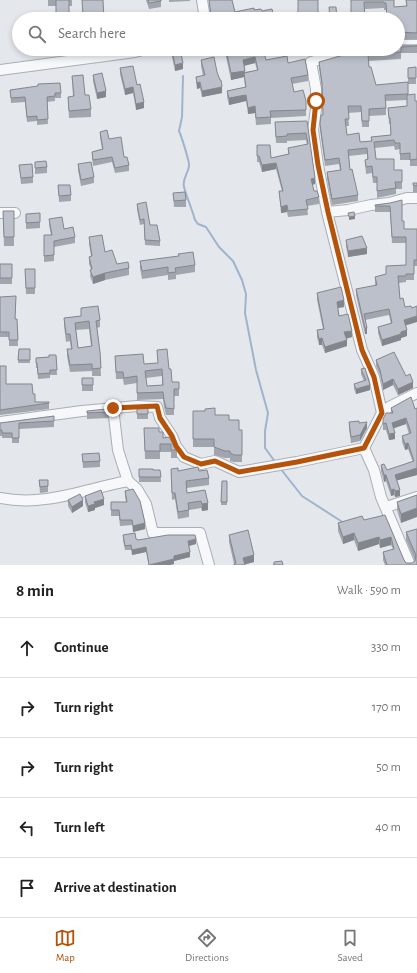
<!DOCTYPE html>
<meta charset="utf-8">
<style>
:root{--surface:#fff;--page:#f2f2f2;--text:#222;--muted:#767676;--line:#e0e0e0;--accent:#b45309}
body{margin:0;font-family:"Alegreya Sans",sans-serif;background:var(--page);color:var(--text)}
.stop{position:absolute;width:12px;height:12px;margin:-9px;border:3px solid #b45309;border-radius:50%;background:#fff}
.stop.end{background:#b45309;border-color:#fff;box-shadow:0 1px 4px #0008}
.list{margin:0;padding:0;list-style:none}
h2{display:flex;justify-content:space-between;align-items:center;height:52px;margin:0;padding:0 16px;font-size:17px}
h2 small{font-size:13px;font-weight:400;color:var(--muted)}
.list li{display:grid;grid-template-columns:26px 1fr auto;gap:12px;align-items:center;box-sizing:border-box;height:60px;padding:0 16px;border-top:1px solid var(--line)}
.list b{display:block;font-size:15px;white-space:nowrap}
.list em{font-size:13px;font-style:normal;color:var(--muted)}
.icon{flex:none;width:22px;height:22px;fill:none;stroke:currentColor;stroke-width:2;stroke-linecap:round;stroke-linejoin:round}
.map{position:relative;flex:none;width:417px;height:565px;overflow:hidden}
.search{position:absolute;background:var(--surface);box-shadow:0 2px 6px #0003;left:12px;right:12px;top:12px;height:44px;display:flex;align-items:center;gap:10px;box-sizing:border-box;padding:0 14px;border-radius:22px;color:var(--muted);font-size:15px}
.sheet{height:352px;background:var(--surface)}
nav{display:flex;justify-content:space-around;align-items:center;box-sizing:border-box;height:56px;border-top:1px solid var(--line);background:var(--surface);font-size:11px;color:var(--muted)}
nav a{display:grid;justify-items:center;gap:2px}
nav .on{color:var(--accent)}
.map>svg:first-child{display:block}
.lines{fill:none;stroke-linecap:round;stroke-linejoin:round}
.stream{stroke:#9fb4cc;stroke-width:2}
.minor-casing{stroke:#a9aeb7;stroke-width:12}
.minor{stroke:#f7f8fa;stroke-width:10}
.wall{fill:#a1a5ae;fill-rule:evenodd}
.shaded-wall{fill:#83868d}
.building{fill:#bbc0ca;stroke:#83868d;fill-rule:evenodd}
.route{stroke:#b45309;stroke-width:5}
</style>
<div class="map">
<svg width="417" height="565" viewBox="0 0 417 565">
<rect width="100%" height="100%" fill="#e4e7ec"/>
<g class="lines">
<!-- stream -->
<path class="stream" d="M183 76 182 117 179 131C181 135 190 163 189 166 188 174 182 179 184 187 187 198 192 209 195 220L198 224 206 227 219 247 233 261 242 280 246 294 245 313 256 370 268 413 265 431V448L276 463
M280 468 302 496 344 523"/>
<defs>
<path id="minor" d="M202 0 205 19
M398 45H417
M371 49 345 52 311 62 316 89V109L313 130 318 165 327 212 348 210 371 205 389 203 407 198H417
M0 70 135 52 146 49
M327 212 362 350 374 377 382 413
M0 213H15
M113 408 118 450 123 466 128 481 137 489 146 504 153 533H200L209 565
M0 422 82 411 137 406 157 407 160 418 172 436 176 446 184 457 201 464 215 461 239 472 297 462 364 448 382 413 389 407 417 393
M364 448 374 470 381 497 410 565
M0 498C45 507 85 489 128 481
M386 507 417 497"/>
</defs>
<!-- minor casing -->
<use href="#minor" class="minor-casing"/>
<!-- minor -->
<use href="#minor" class="minor"/>
</g>
<!-- wall -->
<path class="wall" d="M48 0H72V6H69V16L83 15 82 0 104 19H56V6H48Z
M146 0H161V7L149 9Z
M169 0H190V1L169 2Z
M209 0H232L235 12 254 10 262 11 274 19H206L210 15Z
M298 0 318 15 326 19H298Z
M351 0H394V7L406 6V0H417V39H398V19L386 10H384V8L365 9Z
M398 45H417V53H401V59L368 61 369 67 376 85 408 82V95L415 101H417V166H410V160H400V149L395 150 394 146 375 148 376 159 394 170H402V189H396V194L377 198V183H373L372 173 366 174 365 160 367 159V154L349 156 350 170 358 195V201L332 205 327 179V172L340 170 339 164 325 166 320 130V124L323 115 322 89 319 68V62ZM407 100V106L388 108 389 124H390L391 135 371 137V141L360 142 347 135 346 126H349L348 113 361 112 362 127H369V116L386 115V101Z
M225 49H287L264 54 266 60 288 63 308 75V81L292 84 294 92 306 110V116L271 118V124L256 125 255 113 248 114 246 101 229 105 227 97V91L245 87 244 77 231 80 225 52ZM255 63 257 70 245 72 244 66Z
M172 51 183 69 175 71 172 57Z
M201 60 217 72 222 93 202 97 200 88 197 89 196 83V77L203 76 201 66Z
M416 67V84H408V68Z
M120 68 137 85 144 108 136 110 133 93 125 95 120 74Z
M93 75 106 97 97 99 93 81Z
M72 76 85 95 91 109V117L69 118 68 97H73Z
M10 90 61 93V98H55V101L47 102 48 124 37 125V121L27 122 25 102 11 103Z
M307 121 315 184 312 185 314 191 319 197V204L307 206 308 215 288 217 287 212 281 213 279 191H282L276 169 262 172 259 162H257V145L271 158 288 154V148L307 145 306 140 287 141V143H276L275 122Z
M100 132 109 139 124 157 129 165V171L115 173 112 162 93 166 92 157V152L102 149 100 137Z
M35 162 47 167V173L35 174Z
M78 164 94 177V183L81 186 78 170Z
M19 165 33 177V183L21 184Z
M413 183H417V192H413Z
M58 185 71 195V201L59 202Z
M173 193 186 200V207H174Z
M390 203 402 221 404 229H417V266H414V280H406V282L399 283 400 299 406 326 407 336 401 338V340L382 346 378 333V327L391 324 389 315 365 320 367 334H365L356 295V289L375 286V277L386 274V266L406 265V243H392L390 212H375V205Z
M137 204 150 225 160 241V246L145 245 144 224 140 225 137 209Z
M3 211H14V246H4Z
M26 214 40 222V228L26 229Z
M49 219 75 237V243L54 247V261L44 262V235H51L49 225Z
M89 237 105 252 117 264 129 268V275L105 280 93 284 90 276 91 269 89 264V257L91 256 89 244Z
M346 240 367 254 348 257 346 246Z
M140 261 195 265V272L176 275V279L168 280V275L142 279 140 268Z
M0 264H12V284H0Z
M25 269H35V294H26Z
M317 293 344 307 338 308 339 316 352 337 346 339 347 346 325 353 322 345H319L317 337V330L323 329 317 300Z
M0 297 16 302 15 319H17L18 346H9V337H0Z
M81 308 100 320V327L97 328 100 352 101 376H92V371L70 372 67 356V349H71L70 341 66 342 64 325V318L81 316ZM89 329 91 346 78 348 76 330Z
M19 349H30V363H18Z
M157 350 169 369 172 382H179V396H174V415H166L164 407 163 399 137 400V383L124 385 123 379H116L115 356 144 364 158 363ZM162 376V385L147 386 146 378Z
M56 355 57 375H50V378L38 379 37 368H36V358L49 357Z
M376 360 406 376 413 388 398 395 393 385 383 390 380 375 376 366Z
M0 366 6 384 33 394 35 402H49V409L0 415Z
M361 369 370 390 356 394 354 389V384L364 381 361 374Z
M82 378H93V391H82Z
M137 407 148 408V419H137Z
M391 408 415 409 417 408V475L397 480 400 496 395 497 394 495 391 496 386 481 384 482 381 471V465L387 470 413 462 408 449 405 450 402 442V436L409 434 406 424 393 428 395 439 389 440 386 430H383V419L391 413Z
M87 411 108 412V418L87 419Z
M193 411 215 415 229 420 239 430H242V462H234L230 461V458H225L214 455V447H193Z
M54 416V427L19 429V443H12V438H2V436H0V423Z
M349 422 359 423 367 428 360 441 351 443 349 428Z
M144 428 159 432 163 438 169 437 177 450V458H171V452H160V459H145Z
M82 454 100 461V467L83 468Z
M139 469 153 470H160L161 482H139Z
M171 469 178 471H199L209 478V485L187 488V493L205 490 208 510 202 511 201 508 189 510V517L178 519 175 499 172 500Z
M39 480H48V492L40 493Z
M222 481H227V505H221Z
M125 491 145 529 133 532 132 525 120 526 119 516H111V502H126L125 496Z
M417 495 401 523 397 510V502Z
M85 496 104 505 95 508V510L88 512 85 502Z
M68 500 83 506 72 513 68 506Z
M385 515 404 560 406 563H412L415 561 406 540V532L417 529V565H385L383 560V552L393 549 391 545 380 548 379 544 358 551 354 540 343 544 338 531V523L364 520Z
M123 535 138 540 196 544 189 546 190 557 174 561V564L170 565H149L146 552 132 555 131 550H125L123 540Z
M229 535 254 562 245 564V565H234V564L229 542Z"/>
<!-- shaded-wall -->
<path class="shaded-wall" d="M68 49H88V50L68 54Z
M263 49H287L263 54Z
M311 49H332L311 55Z
M255 57V63L243 66V60Z
M183 63V69L175 71V65Z
M245 71V77L244 73V77L231 80V73Z
M200 82V88L197 89V83Z
M133 87V93L125 95V89Z
M222 87V93L202 97V91Z
M106 91V97L97 99V93Z
M246 95V101L229 105V98Z
M144 102V108L136 110V104Z
M255 106V113L248 114V108Z
M276 163V169L262 172V165Z
M315 178V184L311 185V179Z
M287 205V212L281 213V207Z
M355 216V219L349 220V217Z
M367 248V254L348 257V251Z
M105 273V280L93 284V277Z
M344 300V307L337 308V302Z
M417 316V322L404 326V320Z
M365 328H367V334H365Z
M407 330V336L401 338V340L382 346V340Z
M352 331V337L344 339V332Z
M322 338V345H319V339Z
M347 340V346L325 353V347Z
M393 379V385L383 390V384Z
M413 382V388L398 395V389Z
M370 385V390L356 394V389Z
M406 418V424L392 429V423Z
M367 422V428L360 441V435Z
M395 433V439L389 440V434Z
M408 443V449L405 450V444Z
M417 468V475L395 481V475Z
M384 475H386V481L384 482Z
M394 489V495L391 496V490Z
M400 490V496L395 497V491Z
M104 499V505L95 508V510L88 512V506L94 502Z
M83 500V506L72 513V507Z
M208 503V510L202 511V504Z
M417 508V517L401 523V514Z
M145 523V529L133 532V526Z
M354 533V540L343 544V537Z
M379 537V544L358 551V543Z
M391 537V545L380 548V540Z
M196 539V544L188 546V541Z
M146 547V552L132 555V550Z
M190 552V557L174 561V564L170 565H149L174 556Z
M254 555V562L243 565V558Z"/>
<!-- building -->
<path class="building" d="M56 0H69V16L83 15 82 0H103L104 19H56Z
M148 0H161V1L149 3Z
M209 0H232L235 12 254 8V10L261 9 262 11 272 9 274 18 267 19H198L202 18 206 19 211 15Z
M298 0H318V15H325L326 19H306V13H298Z
M351 0H394V7L407 6 406 0H417V33L398 32V19H387L386 3H384V2H364L365 19H351Z
M329 7H336L337 19H330Z
M398 45H417V46L401 47V52L368 54 369 67H371L376 85 408 82V94L385 95 386 108 369 109V121H362L361 106H348L349 119H345L347 135 359 133 360 142 372 141 371 137 391 135 390 118H389L388 108 407 106V95L415 94V101H417V159L410 160V153L400 154V143H395L394 140 374 142 376 159H394V170H402V182H395L396 188 377 191V177H373L372 166 366 167 365 160 368 159 367 148 348 150 350 170 352 169 358 195 332 199 327 172 341 170 339 158 325 160 320 124 321 115H323L322 83 319 62 361 50 371 49H398Z
M180 49 183 63 175 65 172 51Z
M226 49H263L266 60 287 56 288 63 305 59 308 75 291 78 294 92 303 90 306 101V110L270 111 271 117 256 118 255 106 248 108 246 95 229 98 227 91 246 87 244 73 258 70 255 57 243 60 245 71 231 73Z
M214 57 217 72 220 80H221L222 87 202 91 200 82 197 83 196 77 205 75 201 60Z
M133 66 137 85 140 84 144 102 136 104 133 87 125 89 120 68Z
M416 67V78H408V68Z
M102 73 106 91 97 93 93 75Z
M83 75 85 95H89L91 109 69 111 68 97 74 96 72 76Z
M60 83 61 93H55V96L47 97 48 119 37 120V116L27 117 25 97 11 98 10 90 38 86V84Z
M307 121 315 178 311 179 314 191H317L319 197 306 200 308 209 288 211 287 205 281 207 279 191H283L276 163 262 165 259 156H257V145H270L271 158 289 154 288 148 308 144 306 133 287 134V136L276 137 275 122Z
M107 130 109 139 121 137 124 157H127L129 165 115 168 112 157 93 160 92 152 103 149 100 132Z
M46 161 47 167 35 168V162Z
M91 162 94 177 81 180 78 164Z
M32 164 33 177 21 178 19 165Z
M413 183H417V186L413 185Z
M58 185H70L71 195 59 196Z
M185 192 186 200 174 201 173 193Z
M402 200V221H404V229H417V260H414V274H406V276H398L400 299 403 298 405 307 411 306 412 308 417 306V316L404 320 407 330 401 332V334L382 340 378 327 392 323 389 309 364 314 367 328H365L356 289 377 285 375 277 386 274V266L406 265V237H392L390 206H375V205L390 203Z
M146 202 150 225H157L160 241 145 240 144 219 140 220 137 204Z
M3 211H14V237H4Z
M354 212 355 216 349 217 348 213Z
M40 213V222L26 223V214Z
M62 217 64 229 73 227 75 237 54 241V255L44 256V235H52L49 219Z
M102 235 105 252 112 250 117 264 128 262 129 268 105 273 93 277 90 270 92 269 89 257 92 256 89 237Z
M362 236 367 248 348 251 346 240Z
M193 252 195 265 175 268 176 272 168 273V267L142 271 140 261 179 256 178 254Z
M0 264H12V278H0Z
M25 269H35V288H26Z
M341 287 344 300 337 302 339 316 348 314 352 331 344 332 347 340 325 347 322 338 319 339 317 330 324 329 317 293Z
M16 296 15 319H17L18 340H9V332H0V297Z
M98 306 100 320 96 321 100 352 101 368 92 369V364L70 365 67 349H72L70 334H66L64 318 81 316V308ZM89 321 92 346 78 348 75 323Z
M19 349H30V360H18Z
M167 349 169 369H171L172 382H179V389H174V409L166 408 164 400 163 392 137 393V376L124 378 123 372H116L115 356 143 354 144 364 158 363 157 350ZM162 369 163 385 147 386 145 371Z
M394 352 406 376 410 374 413 382 398 389 393 379 383 384 380 370 376 360Z
M49 355H56L57 370H50V373L38 374 37 363H36V358L49 357Z
M0 366H6V384H32L33 394H35V402H49V403L0 410Z
M365 368 370 385 356 389 354 384 366 380 361 369Z
M82 378H93V385H82Z
M411 397 415 409 417 408V468L395 475 400 490 395 491 394 489 391 490 386 475H384L381 465 384 464 387 470 414 461 408 443 405 444 402 436 411 433 406 418 392 423 395 433 389 434 386 423 383 424V419L386 413H393L391 408Z
M137 407 148 408V414H137Z
M215 408V415H229V420H239V430H242V455H234L230 453V451H225L214 447V439H193V411H205V409Z
M107 409 108 412 87 413V411Z
M54 416V421L19 423V438H12V433H2V430H0V423Z
M359 421V423L367 422 360 435 351 437 349 422Z
M144 428H159V432H163V438L169 437 177 450H171V444H160V451H145Z
M99 453 100 461 83 462 82 454Z
M198 467 199 471 207 470 209 478 186 481 187 493 205 490 208 503 202 504 201 501 188 503 189 510 178 512 175 493H172L171 469 178 468V471Z
M139 469H153V470H160L161 477H139Z
M39 480H48V486L40 487Z
M222 481H227V502H221Z
M133 489 140 501 145 523 133 526 132 520H120L119 510H111V502H127L125 491Z
M101 490 104 499 94 502 95 504 88 506 85 496Z
M80 494 83 500 72 507 68 500Z
M417 495V508L401 514 397 502Z
M385 515 404 560 406 563H412L415 561 416 555 406 532 417 529V565H387L383 552 394 549 391 537 380 540 379 537 358 543 354 533 343 537 338 523 362 516 364 520Z
M248 530 254 555 243 558 245 565H234V564L236 563 229 535Z
M135 533 136 539 138 540 168 535H195L196 539 188 541 190 552 174 556V559L149 565 146 547 132 550 131 545 125 546 123 535Z
M282 561 283 565H273H274V562Z"/>
<g class="lines">
<!-- route -->
<path class="route" d="M113 408 157 406 160 418 172 436 176 446 184 457 201 464 215 461 239 472 297 462 364 448 382 413 374 377 362 350 328 212 318 165 313 130 316 101"/>
</g>
</svg>
<div class="stop" style="left:316px;top:101px"></div>
<div class="stop end" style="left:113px;top:408px"></div>
<div class="search"><svg class="icon" aria-label="search" viewBox="0 0 24 24"><circle cx="10" cy="10" r="6"/><path d="M15 15l6 6"/></svg>Search here</div>
</div>
<section class="sheet">
<h2>8 min<small>Walk · 590 m</small></h2>
<ul class="list">
<li><svg class="icon" aria-label="ahead" viewBox="0 0 24 24"><path d="M12 20V5M6 11l6-6 6 6"/></svg><div><b>Continue</b></div><em>330 m</em></li>
<li><svg class="icon" aria-label="right" viewBox="0 0 24 24"><path d="M7 20v-9h11M14 6l5 5-5 5"/></svg><div><b>Turn right</b></div><em>170 m</em></li>
<li><svg class="icon" aria-label="right" viewBox="0 0 24 24"><path d="M7 20v-9h11M14 6l5 5-5 5"/></svg><div><b>Turn right</b></div><em>50 m</em></li>
<li><svg class="icon" aria-label="left" viewBox="0 0 24 24"><path d="M17 20v-9H6M10 6l-5 5 5 5"/></svg><div><b>Turn left</b></div><em>40 m</em></li>
<li><svg class="icon" aria-label="arrive" viewBox="0 0 24 24"><path d="M6 21V4h12l-3 4 3 4H6"/></svg><div><b>Arrive at destination</b></div></li>
</ul>
</section>
<nav>
<a class="on"><svg class="icon" aria-label="map" viewBox="0 0 24 24"><path d="M3 6l6-2 6 2 6-2v14l-6 2-6-2-6 2zM9 4v14M15 6v14"/></svg>Map</a>
<a><svg class="icon" aria-label="directions" viewBox="0 0 24 24"><path d="M12 3l9 9-9 9-9-9zM9 14v-3h6M13 9l2 2-2 2"/></svg>Directions</a>
<a><svg class="icon" aria-label="saved" viewBox="0 0 24 24"><path d="M7 4h10v16l-5-4-5 4z"/></svg>Saved</a>
</nav>
